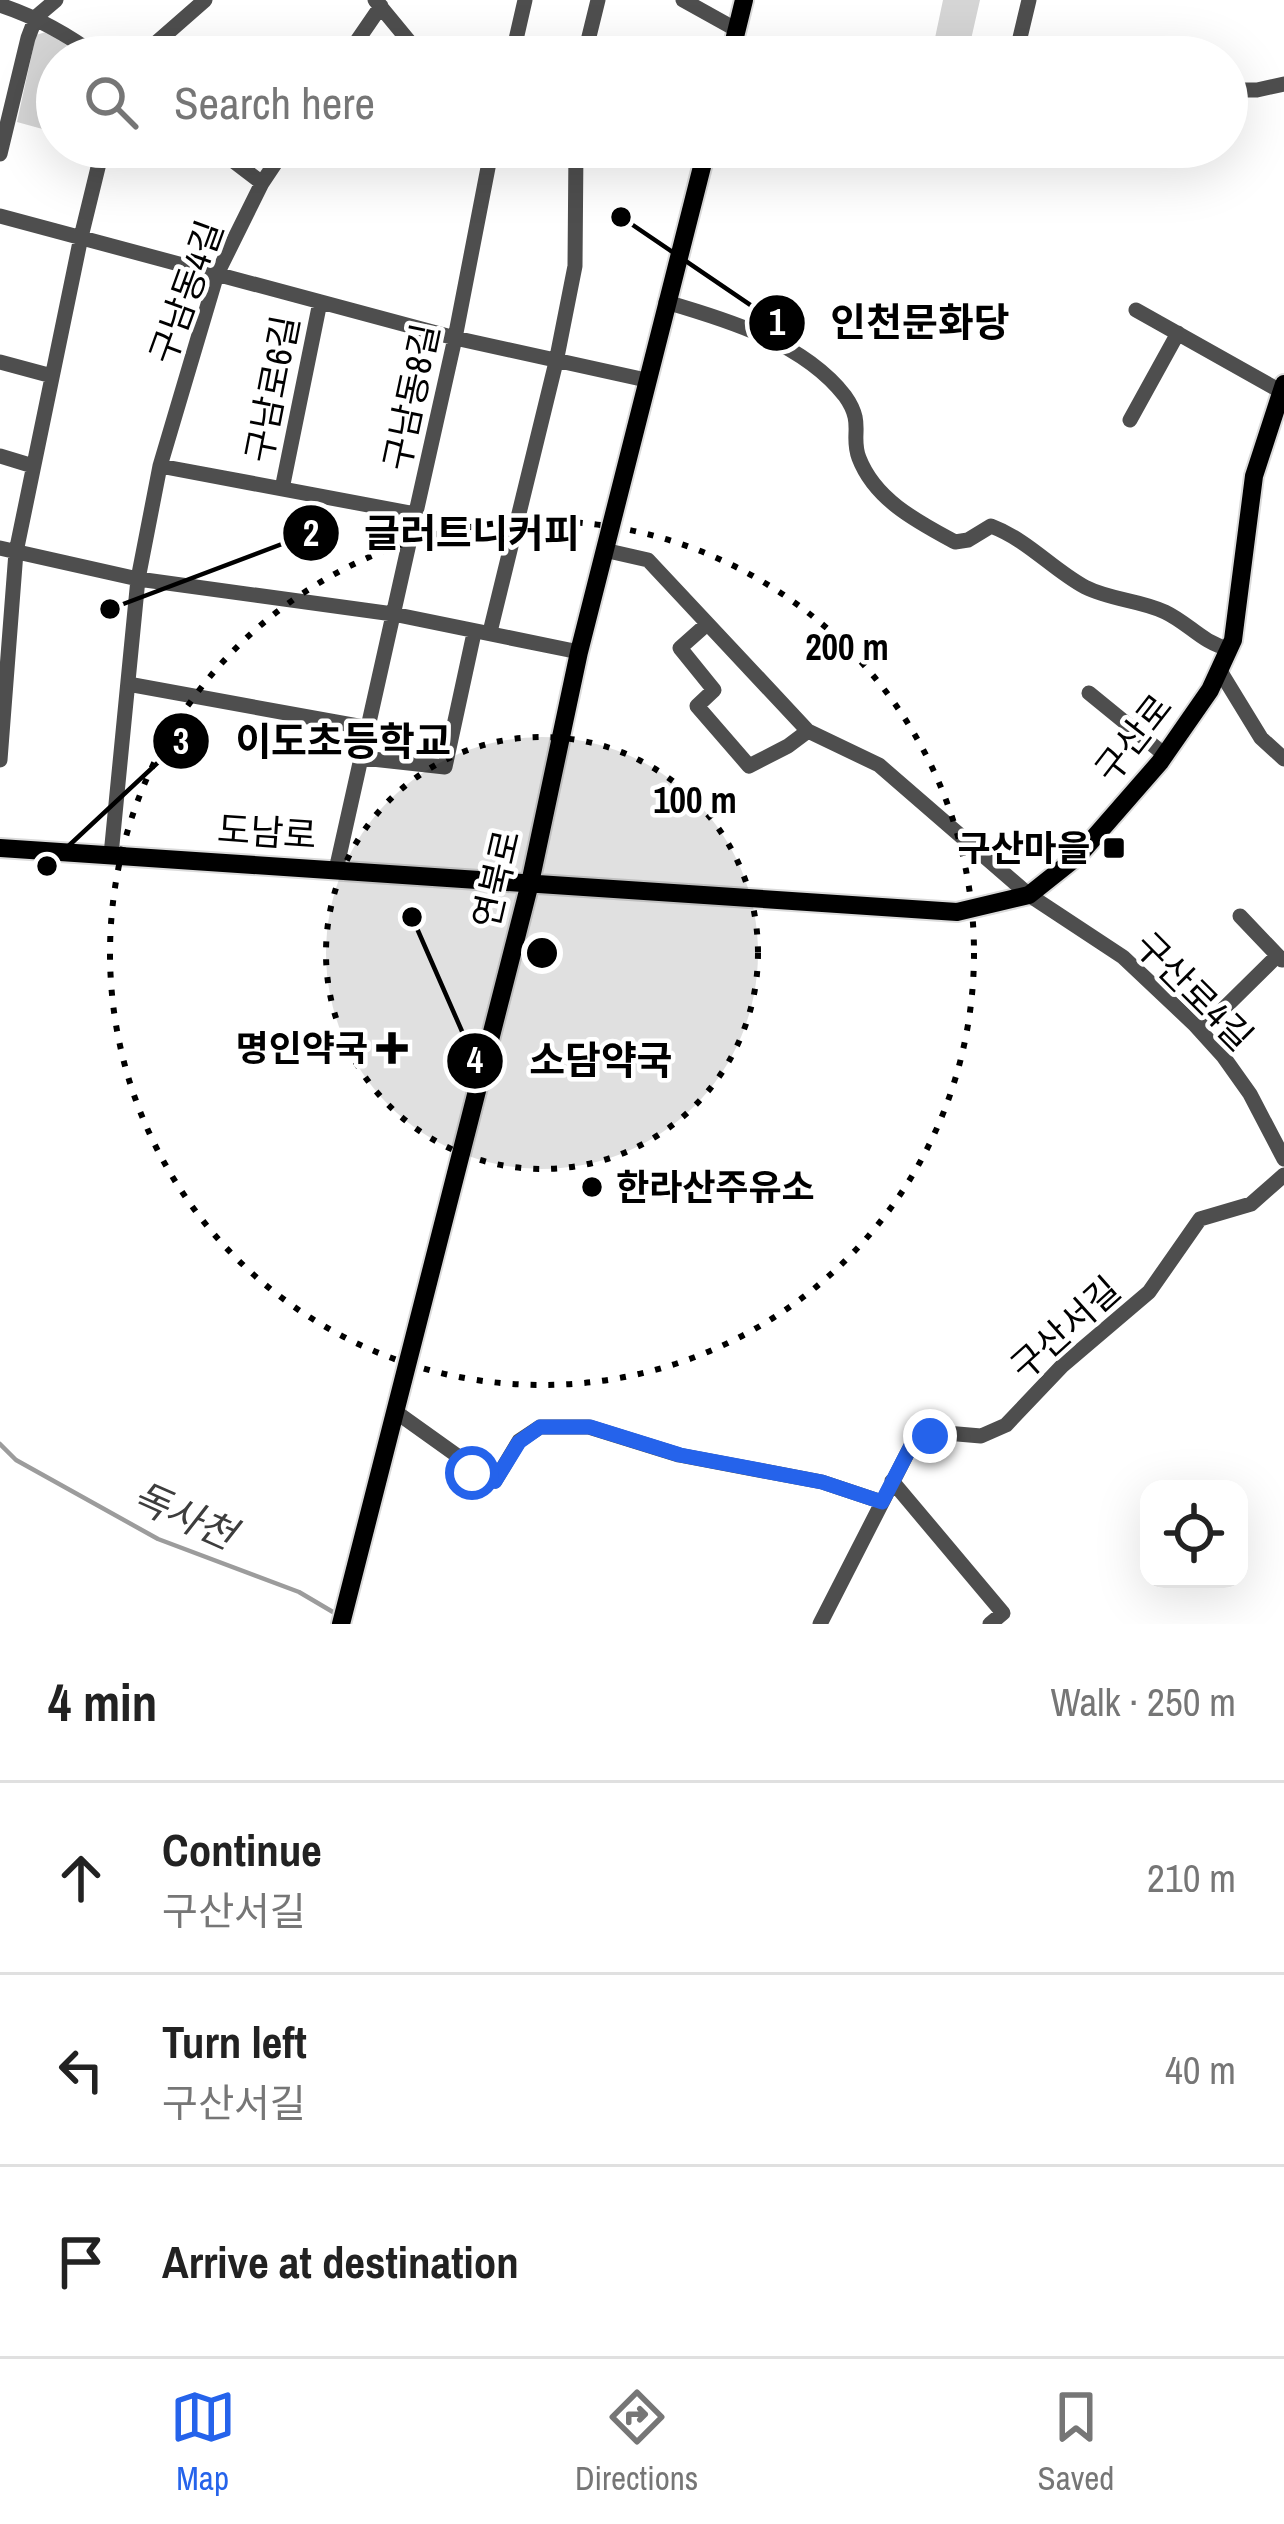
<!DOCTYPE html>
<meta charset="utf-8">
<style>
:root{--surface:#fff;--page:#f6f6f6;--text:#222;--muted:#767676;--line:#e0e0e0;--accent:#2563eb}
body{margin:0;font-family:"Archivo Narrow","Noto Sans KR",sans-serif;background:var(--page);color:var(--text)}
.controls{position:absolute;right:36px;bottom:36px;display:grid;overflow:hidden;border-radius:24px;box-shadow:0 12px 48px #0002}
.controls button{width:108px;height:108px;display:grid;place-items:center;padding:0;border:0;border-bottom:3px solid var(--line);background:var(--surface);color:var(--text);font:60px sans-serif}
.stop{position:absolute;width:36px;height:36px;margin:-27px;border:9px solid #2563eb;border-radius:50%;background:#fff}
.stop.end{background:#2563eb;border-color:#fff;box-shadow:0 3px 12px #0008}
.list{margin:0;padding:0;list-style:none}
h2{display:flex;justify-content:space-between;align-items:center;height:156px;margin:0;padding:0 48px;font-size:51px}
h2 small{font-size:39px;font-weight:400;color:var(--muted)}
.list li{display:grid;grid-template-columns:78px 1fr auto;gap:36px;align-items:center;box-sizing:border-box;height:192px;padding:0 48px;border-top:3px solid var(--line)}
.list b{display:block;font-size:45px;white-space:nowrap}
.list p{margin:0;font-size:39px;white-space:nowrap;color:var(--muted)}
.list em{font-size:39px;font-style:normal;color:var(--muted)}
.icon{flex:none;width:66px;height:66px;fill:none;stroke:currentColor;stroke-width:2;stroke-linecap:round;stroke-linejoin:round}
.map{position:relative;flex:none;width:1284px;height:1624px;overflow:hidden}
.search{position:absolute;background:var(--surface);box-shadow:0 12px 48px #0002;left:36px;right:36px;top:36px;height:132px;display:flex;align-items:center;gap:30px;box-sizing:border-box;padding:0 42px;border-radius:66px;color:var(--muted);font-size:45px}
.sheet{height:732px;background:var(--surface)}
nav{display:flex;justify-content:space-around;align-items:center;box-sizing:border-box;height:168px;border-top:3px solid var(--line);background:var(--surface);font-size:33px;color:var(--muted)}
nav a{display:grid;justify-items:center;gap:6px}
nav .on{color:var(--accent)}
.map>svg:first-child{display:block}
.green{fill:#d5d5d5}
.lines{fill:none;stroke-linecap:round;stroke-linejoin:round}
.stream{stroke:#9c9c9c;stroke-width:4.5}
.major-casing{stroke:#dbdbdb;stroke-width:22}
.minor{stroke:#4e4e4e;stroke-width:15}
.major{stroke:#000;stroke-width:18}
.route{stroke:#2563eb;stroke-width:15}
.ring{fill:none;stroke:#000;stroke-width:6;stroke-dasharray:6 12}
.poi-dot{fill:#000;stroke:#fff;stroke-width:4.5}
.labels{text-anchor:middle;stroke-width:9;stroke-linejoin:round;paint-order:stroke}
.street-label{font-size:36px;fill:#000;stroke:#fff}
.poi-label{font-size:36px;font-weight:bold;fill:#000;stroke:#fff;text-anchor:end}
.water-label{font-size:39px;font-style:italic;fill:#3d3d3d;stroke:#fff}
.centre{fill:#000;stroke:#fff;stroke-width:6}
.ring-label{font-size:36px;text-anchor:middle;font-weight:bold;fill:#000;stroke:#fff;stroke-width:9;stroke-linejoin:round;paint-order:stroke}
.leader{fill:none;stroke:#000;stroke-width:4.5}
.callout-dot{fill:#000;stroke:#fff;stroke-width:4.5}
.mark-label{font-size:36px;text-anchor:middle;font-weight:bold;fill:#fff}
.callout-label{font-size:39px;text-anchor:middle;font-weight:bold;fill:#000;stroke:#fff;stroke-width:9;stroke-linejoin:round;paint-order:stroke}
</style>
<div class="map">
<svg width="1284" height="1624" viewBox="0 0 1284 1624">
<rect width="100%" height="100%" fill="#fff"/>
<!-- green -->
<path class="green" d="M943 0H980L967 57H931Z
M49 31 81 57H57V133L17 122 36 35Z"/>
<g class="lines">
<!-- stream -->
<path class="stream" d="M0 1444 16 1460 158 1539 299 1592 338 1615"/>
<defs>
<path id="major" d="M730 57 744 0
M0 848 957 912 1029 895 1078 856 1160 762 1210 690 1233 640 1254 476 1284 384
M341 1624 530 883 579 652 707 147"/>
</defs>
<!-- major casing -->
<use href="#major" class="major-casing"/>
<!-- minor -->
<path class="minor" d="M375 0 422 57
M683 0 737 30
M1029 0 1018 46 1067 57
M0 5C37 17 67 34 98 57
M140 57 205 0
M346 57 381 6
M512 57 525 0
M584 57 598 0
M1227 90H1257L1284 84
M215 147 262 183
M0 154 28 38 36 17 56 0
M0 216 455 338 646 380
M666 302C728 320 804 343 845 396 865 424 850 435 859 458 875 500 918 522 955 542L968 540 991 526C1028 540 1052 569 1085 587 1110 600 1140 600 1165 612 1190 624 1201 642 1229 649
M1136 310 1282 392
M0 362 52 376
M1130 420 1178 333
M0 456 33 466
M160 466 416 514
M282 489 320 302
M0 548 138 579 393 614 579 652
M604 550 648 560 808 731 879 765 1029 895 1123 957 1194 1024 1223 1056 1250 1094 1284 1159
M707 624 680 648 714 690 697 706 749 766 788 746 808 731
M490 632 556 362 575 266 576 147
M1220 671 1261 738 1284 759
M128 684 369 728
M1089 693 1165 755
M363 758 445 767 474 633
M0 760 16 552 81 237 103 147
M111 855 138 579 160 466 217 274 262 183 286 147
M336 870 455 338 492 147
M1240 916 1282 960
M1201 1031 1277 956
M396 1412 466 1462 472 1473 495 1481 519 1441 540 1427H589L679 1455 822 1482 882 1502
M892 1481 1003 1613 990 1624
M820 1624 912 1444 930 1436 946 1433 981 1436 1006 1425 1062 1366 1149 1292 1200 1219 1251 1204 1284 1175"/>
<!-- major -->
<use href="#major" class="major"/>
</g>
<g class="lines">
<!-- route -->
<path class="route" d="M472 1473 495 1481 519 1442 540 1427H590L680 1455 822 1482 882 1502 912 1444 930 1436"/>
</g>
<!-- distance rings -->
<circle cx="542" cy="953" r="216" fill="#000" fill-opacity=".12"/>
<g class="ring">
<circle cx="542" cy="953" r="216"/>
<circle cx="542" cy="953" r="432"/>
</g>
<!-- markers -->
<g class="poi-dot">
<rect x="1102" y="836" width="24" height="24" rx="6"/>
<path d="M386 1030h12v12h12v12h-12v12h-12v-12h-12v-12h12z"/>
<circle cx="592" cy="1187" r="12"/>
</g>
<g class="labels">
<!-- street labels -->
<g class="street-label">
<text transform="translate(186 292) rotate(-70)" y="13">구남동4길</text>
<text transform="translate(272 389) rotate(-79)" y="13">구남로6길</text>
<text transform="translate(411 397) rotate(-78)" y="13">구남동8길</text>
<text transform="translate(1133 738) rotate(-52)" y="13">구산로</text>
<text transform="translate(267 832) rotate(4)" y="13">도남로</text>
<text transform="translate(496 879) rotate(-77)" y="13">연북로</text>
<text transform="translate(1194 991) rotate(45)" y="13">구산로4길</text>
<text transform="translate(1065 1328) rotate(-42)" y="13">구산서길</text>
</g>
<!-- poi labels -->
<g class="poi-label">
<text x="1090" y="861">구산마을</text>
<text x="368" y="1061">명인약국</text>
<text x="616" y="1200" text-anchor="start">한라산주유소</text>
</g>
<!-- water labels -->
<g class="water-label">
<text transform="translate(184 1515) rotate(24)" y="14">독사천</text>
</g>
</g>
<circle cx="542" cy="953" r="18" class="centre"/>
<g class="ring-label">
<text x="847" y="660">200 m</text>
<text x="695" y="813">100 m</text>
</g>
<!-- callouts -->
<path class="leader" d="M621 217L777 323M110 609L311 533M47 866L181 741M412 917L475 1061"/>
<g class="callout-dot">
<circle cx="621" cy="217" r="12"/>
<circle cx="110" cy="609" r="12"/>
<circle cx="47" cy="866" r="12"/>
<circle cx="412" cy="917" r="12"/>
<circle cx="777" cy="323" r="30"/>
<circle cx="311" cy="533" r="30"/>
<circle cx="181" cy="741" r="30"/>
<circle cx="475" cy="1061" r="30"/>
</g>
<g class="mark-label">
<text x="777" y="335">1</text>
<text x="311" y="546">2</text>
<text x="181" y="754">3</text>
<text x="475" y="1073">4</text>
</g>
<g class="callout-label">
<text x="920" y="336">인천문화당</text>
<text x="472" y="547">글러트니커피</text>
<text x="343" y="755">이도초등학교</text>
<text x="601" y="1074">소담약국</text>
</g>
</svg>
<div class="controls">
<button><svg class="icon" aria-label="locate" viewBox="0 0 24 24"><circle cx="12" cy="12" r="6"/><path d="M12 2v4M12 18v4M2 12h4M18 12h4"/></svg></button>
</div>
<div class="stop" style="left:472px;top:1473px"></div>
<div class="stop end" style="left:930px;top:1436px"></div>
<div class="search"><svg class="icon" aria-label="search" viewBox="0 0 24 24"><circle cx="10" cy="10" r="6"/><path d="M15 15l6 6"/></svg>Search here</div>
</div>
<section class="sheet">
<h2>4 min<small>Walk · 250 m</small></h2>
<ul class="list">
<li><svg class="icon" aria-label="ahead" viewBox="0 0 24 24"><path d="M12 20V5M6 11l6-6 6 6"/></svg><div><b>Continue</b><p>구산서길</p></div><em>210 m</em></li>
<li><svg class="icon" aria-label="left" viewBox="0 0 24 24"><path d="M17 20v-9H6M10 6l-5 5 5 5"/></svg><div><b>Turn left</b><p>구산서길</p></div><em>40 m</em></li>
<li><svg class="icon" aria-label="arrive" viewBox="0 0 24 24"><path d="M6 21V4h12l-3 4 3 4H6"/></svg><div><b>Arrive at destination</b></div></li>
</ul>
</section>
<nav>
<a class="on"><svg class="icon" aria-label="map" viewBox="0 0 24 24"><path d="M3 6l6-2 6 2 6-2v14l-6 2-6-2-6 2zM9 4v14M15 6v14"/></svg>Map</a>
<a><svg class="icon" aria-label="directions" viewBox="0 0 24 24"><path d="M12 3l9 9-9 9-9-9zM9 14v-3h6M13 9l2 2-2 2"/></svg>Directions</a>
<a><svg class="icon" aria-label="saved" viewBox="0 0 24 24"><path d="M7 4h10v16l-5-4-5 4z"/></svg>Saved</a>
</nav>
